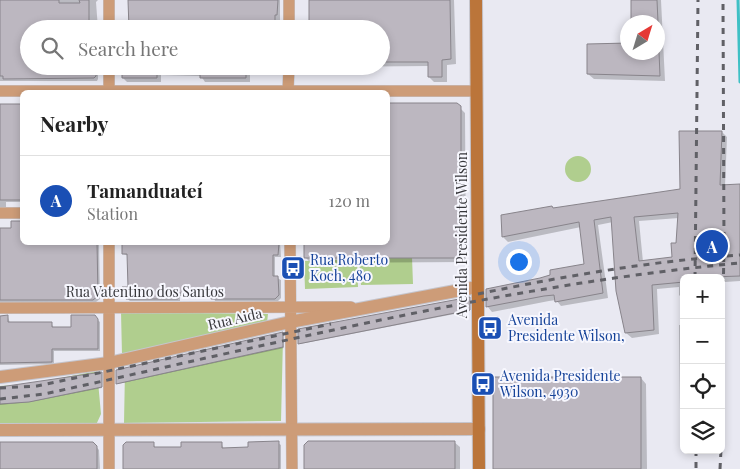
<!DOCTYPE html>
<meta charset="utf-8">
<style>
:root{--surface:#fff;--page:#f2f2f2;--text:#222;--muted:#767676;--line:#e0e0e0;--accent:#1a73e8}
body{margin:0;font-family:"Playfair Display",serif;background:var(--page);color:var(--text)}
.controls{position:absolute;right:15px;bottom:15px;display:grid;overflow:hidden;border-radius:8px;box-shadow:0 2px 8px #0003}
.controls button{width:45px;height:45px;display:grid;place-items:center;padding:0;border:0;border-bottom:1px solid var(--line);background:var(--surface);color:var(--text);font:25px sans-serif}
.compass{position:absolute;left:620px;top:15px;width:45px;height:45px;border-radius:50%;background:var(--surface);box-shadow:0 2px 8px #0003;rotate:38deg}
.you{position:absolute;left:518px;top:261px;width:18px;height:18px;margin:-12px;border:4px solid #fff;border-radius:50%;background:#1a73e8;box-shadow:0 0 0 8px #1a73e833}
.badge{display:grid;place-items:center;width:32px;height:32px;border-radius:50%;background:var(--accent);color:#fff;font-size:16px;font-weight:700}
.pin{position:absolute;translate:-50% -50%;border:2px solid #fff;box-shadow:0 1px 5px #0006}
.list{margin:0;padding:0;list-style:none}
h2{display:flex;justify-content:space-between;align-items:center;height:65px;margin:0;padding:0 20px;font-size:21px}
h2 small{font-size:16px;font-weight:400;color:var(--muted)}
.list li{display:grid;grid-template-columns:32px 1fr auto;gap:15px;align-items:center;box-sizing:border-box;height:90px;padding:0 20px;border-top:1px solid var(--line)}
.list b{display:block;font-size:19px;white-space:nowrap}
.list p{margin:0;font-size:16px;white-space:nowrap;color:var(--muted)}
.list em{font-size:16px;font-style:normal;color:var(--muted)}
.icon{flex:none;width:28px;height:28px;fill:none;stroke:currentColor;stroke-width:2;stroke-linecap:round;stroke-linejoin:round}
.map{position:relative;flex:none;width:740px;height:469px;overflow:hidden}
.search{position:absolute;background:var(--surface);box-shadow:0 2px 8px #0003;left:20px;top:20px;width:370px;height:55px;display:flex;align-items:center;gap:12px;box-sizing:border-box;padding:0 18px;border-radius:28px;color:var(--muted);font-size:19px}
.panel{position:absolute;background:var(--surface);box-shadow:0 2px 8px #0003;left:20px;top:90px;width:370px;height:155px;border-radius:8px}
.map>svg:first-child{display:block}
.green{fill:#b0ce8e}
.shadow{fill:#0003;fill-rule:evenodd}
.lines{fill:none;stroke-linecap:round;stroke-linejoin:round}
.stream{stroke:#3fc0c5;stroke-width:3}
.building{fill:#bcb7c0;stroke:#88848b;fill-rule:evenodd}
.minor-casing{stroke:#c5c5cd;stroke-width:12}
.tertiary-casing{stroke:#c5c5cd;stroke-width:14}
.secondary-casing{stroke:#c5c5cd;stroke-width:14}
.minor{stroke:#cd9c78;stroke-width:11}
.tertiary{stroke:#cd9c78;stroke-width:12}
.secondary{stroke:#bb753a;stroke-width:12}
.rail{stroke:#606066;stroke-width:3;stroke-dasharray:6 6;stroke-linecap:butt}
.labels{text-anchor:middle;stroke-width:4;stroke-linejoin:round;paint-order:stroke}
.street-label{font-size:14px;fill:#36363a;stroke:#f7f7fe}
.transit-label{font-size:14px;fill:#164399;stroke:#f7f7fe;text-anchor:start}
</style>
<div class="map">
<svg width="740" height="469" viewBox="0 0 740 469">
<rect width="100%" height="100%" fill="#e9e9f2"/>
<!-- green -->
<path class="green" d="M565 169a13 13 0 1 1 26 0a13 13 0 1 1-26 0Z
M412 257 413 284 361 285 359 259Z
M357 259 358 287 305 289 304 261Z
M121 312 268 314 267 323 122 355Z
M283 338 281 421 124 423 125 370Z
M97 371 101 414 96 425H0V386L30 384Z"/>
<!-- shadow -->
<path class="shadow" d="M0 0H98L96 2 98 29H29V66H98V79L97 81H0Z
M129 0H280V29H129Z
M310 0H454L456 64 447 65V82H434L429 77V66L315 67 381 66V29Z
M632 0H661L665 81 594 79 588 74 628 52H658V22H633Z
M123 66H279V75H250V82H205L201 76 161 75V82H127L123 78Z
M388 104H456L465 113 466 262 311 263 305 257 388 242Z
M0 105H22V202H6V208H0Z
M722 132 727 137 725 186 740 185V281L725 282 723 415H721V278H684V415L680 411 679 325H682V298L679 295V287L657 289 659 334 632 338 626 333 613 222 598 225 608 298 561 306 556 300 549 301 492 312 487 306 541 279 585 265 581 227 508 242 503 237 554 209 681 190ZM679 218 674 258 643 262 639 221Z
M12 222H22V242H99L100 299 96 302H0V229H12Z
M123 242H280L281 257H275V277L281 280V298L278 301H215L213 295 180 296V301H130L123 295 129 289V256L123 254Z
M469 298 470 311 300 344V330Z
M94 316 100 322V351H54V364L0 365V317H8L10 323H51L54 328H73Z
M283 333 284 348 118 384V371Z
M102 374V388L30 402 0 405V389Z
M641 378 646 384 647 469H494Z
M454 442 460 447V469H306Z
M0 443H93L99 450 100 469H0Z
M153 443 156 449H182L221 443 224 449H249L278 443 281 445V469H124Z"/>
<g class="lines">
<!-- stream -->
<path class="stream" d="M738 0 740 82"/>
</g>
<!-- building -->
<path class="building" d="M0 0H59V3H80L79 0H89V21H79V29H29V66H96V76L94 78 3 79V76H0Z
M128 0H278L277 15H275V29H129Z
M309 0H450L451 59 442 60V77H428V62H381V29H309Z
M631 0H657L658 22H631Z
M628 43V52H659L660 76 587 74V44Z
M122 66H157V78H122Z
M223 66H246V78H200V68H223Z
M388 103H457L461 106V258H304V242H388Z
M0 104H22V200H0Z
M679 131H722L720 185 740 184V276L684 278V282L652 285 654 330 625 333 616 291 611 217 594 220 603 293 555 302 554 295 544 296 486 307V289L540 278 550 275V270L584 264 579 222 502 237 501 215 552 206 553 208 680 189ZM678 213 676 243H671L672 257 639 261 634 217Z
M11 221H22V242H97L98 296 93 300H0V228H11Z
M152 242 279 244 278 255H273V276H278L279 295 275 299H211V293H178V299H126L122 295V287H128L127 254H122V244Z
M470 297V310L298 344V329Z
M8 315V322H52V327H71V315H95L98 319V349H52V362L0 363V316Z
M283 332V347L116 384V370Z
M102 372V387L29 402 0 404V387Z
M493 377H641V469H493Z
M279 441V469H123V445L126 442H154V447H181V442H222V448L248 447V442Z
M308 441H455V469H304V445Z
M0 442H93L97 446V469H0Z"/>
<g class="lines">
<defs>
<path id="minor" d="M109 29V0
M289 29V0
M109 66V92
M0 91H476
M288 92 289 66
M0 213H22
M109 242V469
M290 242 292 469
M0 308 351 307"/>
<path id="tertiary" d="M0 377 109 363 290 322 477 287
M0 430 479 429"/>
<path id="secondary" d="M476 0 479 469"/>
</defs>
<!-- minor casing -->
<use href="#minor" class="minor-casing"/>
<!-- tertiary casing -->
<use href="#tertiary" class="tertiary-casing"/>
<!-- secondary casing -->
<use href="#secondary" class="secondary-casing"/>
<!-- minor -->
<use href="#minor" class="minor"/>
<!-- tertiary -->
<use href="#tertiary" class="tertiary"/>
<!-- secondary -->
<use href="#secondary" class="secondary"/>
<!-- rail -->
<path class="rail" d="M695 278 698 0
M478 294C565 276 652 261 740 255
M0 388 37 386 331 324
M0 399 44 394C275 344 505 285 740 263
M721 430 724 245 723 0
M696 450V469
M720 469 721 450"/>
</g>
<!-- icons -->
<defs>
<symbol id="bus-square" viewBox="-11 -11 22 22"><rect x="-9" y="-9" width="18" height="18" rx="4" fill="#1a4fb4" stroke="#f7f7fe"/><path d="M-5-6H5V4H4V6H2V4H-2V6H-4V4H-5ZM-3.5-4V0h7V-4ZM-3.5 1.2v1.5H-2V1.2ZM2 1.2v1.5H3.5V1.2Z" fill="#fff"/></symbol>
</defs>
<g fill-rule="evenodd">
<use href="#bus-square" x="279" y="254" width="28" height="28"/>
<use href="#bus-square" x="476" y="314" width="28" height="28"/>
<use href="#bus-square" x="469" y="370" width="28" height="28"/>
</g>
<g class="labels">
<!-- street labels -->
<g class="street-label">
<text transform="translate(462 235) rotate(-90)" y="5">Avenida Presidente Wilson</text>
<text x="145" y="297">Rua Vatentino dos Santos</text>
<text transform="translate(235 319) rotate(-13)" y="5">Rua Aida</text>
</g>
<!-- transit labels -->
<g class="transit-label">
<text x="310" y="265">Rua Roberto<tspan x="310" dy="16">Koch, 480</tspan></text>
<text x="508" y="325">Avenida<tspan x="508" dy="16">Presidente Wilson,</tspan></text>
<text x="500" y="381">Avenida Presidente<tspan x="500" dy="16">Wilson, 4930</tspan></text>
</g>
</g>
</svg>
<div class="controls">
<button>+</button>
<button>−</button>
<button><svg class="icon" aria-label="locate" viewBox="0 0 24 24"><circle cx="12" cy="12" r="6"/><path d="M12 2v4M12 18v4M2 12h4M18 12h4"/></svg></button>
<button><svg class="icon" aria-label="layers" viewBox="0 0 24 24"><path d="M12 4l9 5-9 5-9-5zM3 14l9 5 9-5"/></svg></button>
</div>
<svg class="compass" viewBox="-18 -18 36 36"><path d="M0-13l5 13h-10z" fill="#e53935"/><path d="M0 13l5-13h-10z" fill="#767676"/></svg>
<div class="you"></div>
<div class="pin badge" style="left:712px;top:246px;background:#1a4fb4">A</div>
<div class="search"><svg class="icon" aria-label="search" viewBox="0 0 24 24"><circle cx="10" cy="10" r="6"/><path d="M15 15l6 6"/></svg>Search here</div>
<section class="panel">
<h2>Nearby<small></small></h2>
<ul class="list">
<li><span class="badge" style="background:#1a4fb4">A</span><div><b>Tamanduateí</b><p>Station</p></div><em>120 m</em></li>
</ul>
</section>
</div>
